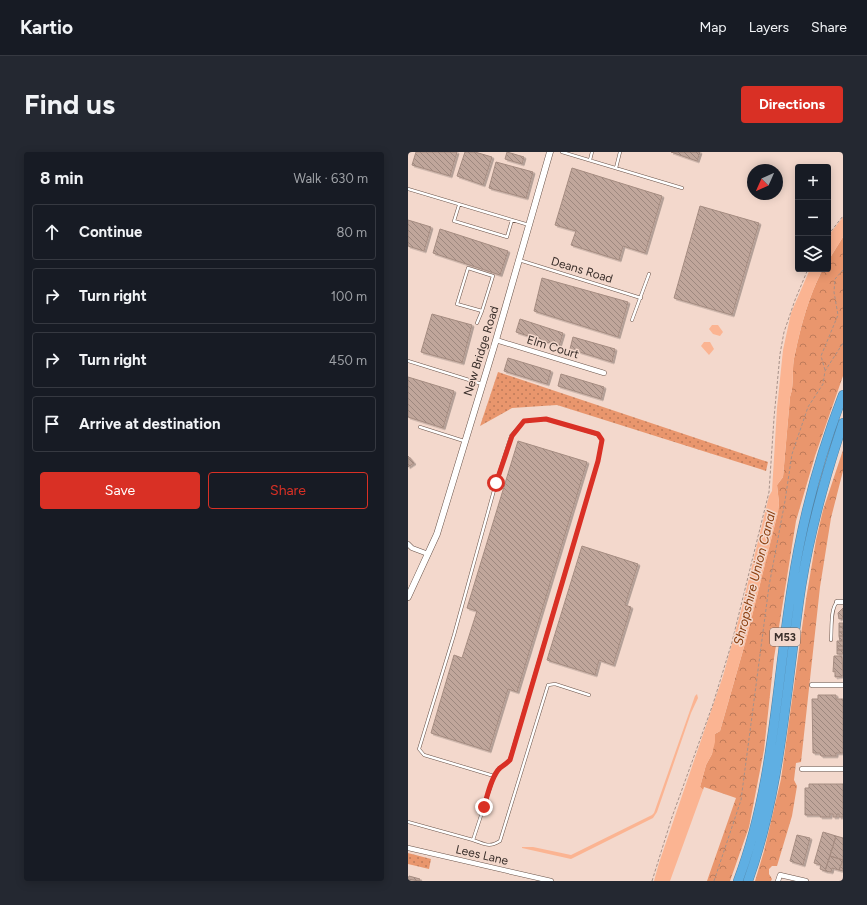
<!DOCTYPE html>
<meta charset="utf-8">
<style>
:root{--surface:#171b24;--page:#242831;--text:#f1f3f6;--muted:#9ea1a6;--line:#363941;--accent:#d93025}
body{margin:0;font-family:Figtree,sans-serif;background:var(--page);color:var(--text)}
.controls{position:absolute;right:12px;top:12px;display:grid;overflow:hidden;border-radius:4px;box-shadow:0 2px 10px #0003}
.controls button{width:36px;height:36px;display:grid;place-items:center;padding:0;border:0;border-bottom:1px solid var(--line);background:var(--surface);color:var(--text);font:20px sans-serif}
.compass{position:absolute;left:339px;top:12px;width:36px;height:36px;border-radius:50%;background:var(--surface);box-shadow:0 2px 10px #0003;rotate:225deg}
.stop{position:absolute;width:12px;height:12px;margin:-9px;border:3px solid #d93025;border-radius:50%;background:#fff}
.stop.end{background:#d93025;border-color:#fff;box-shadow:0 1px 4px #0008}
.list{margin:0;padding:0;list-style:none}
h2{display:flex;justify-content:space-between;align-items:center;height:52px;margin:0;padding:0 16px;font-size:17px}
h2 small{font-size:13px;font-weight:400;color:var(--muted)}
.list li{display:grid;grid-template-columns:26px 1fr auto;gap:12px;align-items:center;box-sizing:border-box;height:56px;margin:0 8px 8px;padding:0 8px;border:1px solid var(--line);border-radius:4px}
.list b{display:block;font-size:15px;white-space:nowrap}
.list em{font-size:13px;font-style:normal;color:var(--muted)}
.actions{display:flex;gap:8px;padding:12px 16px}
.actions a{flex:1;padding:9px 0;border:1px solid var(--accent);border-radius:4px;text-align:center;font-size:14px;color:var(--accent)}
.actions .main{background:var(--accent);color:#fff}
.icon{flex:none;width:22px;height:22px;fill:none;stroke:currentColor;stroke-width:2;stroke-linecap:round;stroke-linejoin:round}
.map{position:relative;flex:none;width:435px;height:729px;overflow:hidden;border-radius:4px}
header{display:flex;align-items:center;gap:24px;box-sizing:border-box;height:56px;padding:0 20px;background:var(--surface);border-bottom:1px solid var(--line)}
header strong{font-size:19px}
nav{display:flex;gap:22px;margin-inline-start:auto;font-size:14px}
.intro{display:flex;align-items:center;justify-content:space-between;box-sizing:border-box;height:96px;padding:0 24px}
h1{margin:0;font-size:28px}
.button{padding:10px 18px;border-radius:4px;background:var(--accent);color:#fff;font-size:14px;font-weight:700}
main{display:flex;gap:24px;padding:0 24px}
aside{flex:1;background:var(--surface);border-radius:4px;box-shadow:0 2px 10px #0003}
.map>svg:first-child{display:block}
.grass{fill:url(#grass-dots)}
.forest{fill:url(#forest-crowns)}
.water{fill:#fbb492}
.building{fill:url(#building-back-hatch);stroke:#a58c81;filter:url(#shadow)}
.lines{fill:none;stroke-linecap:round;stroke-linejoin:round}
.service-casing{stroke:#695349;stroke-width:3.5}
.minor-casing{stroke:#695349;stroke-width:5.5}
.tertiary-casing{stroke:#695349;stroke-width:7}
.motorway-casing{stroke:#5282a3;stroke-width:10}
.path{stroke:#a69189;stroke-width:1;stroke-dasharray:3 2;stroke-linecap:butt}
.service{stroke:#fff;stroke-width:2.5}
.minor{stroke:#fff;stroke-width:4.5}
.tertiary{stroke:#fff;stroke-width:6}
.motorway{stroke:#5fafe3;stroke-width:9}
.route{stroke:#d93025;stroke-width:5}
.labels{text-anchor:middle;stroke-width:3;stroke-linejoin:round;paint-order:stroke}
.shield{fill:#f3d8cc;stroke:#72625b;stroke-width:1}
.shield-label{font-size:11px;font-weight:bold;fill:#3a2f2b}
.street-label{font-size:12px;fill:#3a2f2b;stroke:#f3d8cc}
.water-label{font-size:13px;font-style:italic;fill:#8b3e0e;stroke:#f3d8cc}
</style>
<header>
<strong>Kartio</strong>
<nav><a>Map</a><a>Layers</a><a>Share</a></nav>
</header>
<div class="intro"><h1>Find us</h1><a class="button">Directions</a></div>
<main>
<aside>
<h2>8 min<small>Walk · 630 m</small></h2>
<ul class="list">
<li><svg class="icon" aria-label="ahead" viewBox="0 0 24 24"><path d="M12 20V5M6 11l6-6 6 6"/></svg><div><b>Continue</b></div><em>80 m</em></li>
<li><svg class="icon" aria-label="right" viewBox="0 0 24 24"><path d="M7 20v-9h11M14 6l5 5-5 5"/></svg><div><b>Turn right</b></div><em>100 m</em></li>
<li><svg class="icon" aria-label="right" viewBox="0 0 24 24"><path d="M7 20v-9h11M14 6l5 5-5 5"/></svg><div><b>Turn right</b></div><em>450 m</em></li>
<li><svg class="icon" aria-label="arrive" viewBox="0 0 24 24"><path d="M6 21V4h12l-3 4 3 4H6"/></svg><div><b>Arrive at destination</b></div></li>
</ul>
<div class="actions"><a class="main">Save</a><a>Share</a></div>
</aside>
<div class="map">
<svg width="435" height="729" viewBox="0 0 435 729">
<defs>
<pattern id="grass-dots" width="8" height="8" patternUnits="userSpaceOnUse"><rect width="8" height="8" fill="#e9966d"/><path d="M2 2h.1M6 6h.1" fill="none" stroke="#be7b5a" stroke-width="1.8" stroke-linecap="round"/></pattern>
<pattern id="forest-crowns" width="20" height="18" patternUnits="userSpaceOnUse"><rect width="20" height="18" fill="#e9966d"/><path d="M2 6a3 3 0 1 1 6 0M12 15a3 3 0 1 1 6 0" fill="none" stroke="#be7b5a"/></pattern>
<pattern id="building-back-hatch" width="6" height="6" patternUnits="userSpaceOnUse"><rect width="6" height="6" fill="#c0a69b"/><path d="M-1 5l2 2M0 0l6 6M5-1l2 2" fill="none" stroke="#9d887f"/></pattern>
<filter id="shadow"><feDropShadow dx="2" dy="1.5" stdDeviation="0" flood-color="#0004"/></filter>
</defs>
<rect width="100%" height="100%" fill="#f3d8cc"/>
<!-- grass -->
<path class="grass" d="M90 220 360 310 358 319 149 253 104 256 72 274Z
M0 701 23 707 21 717 0 712Z"/>
<!-- forest -->
<path class="forest" d="M435 85V224L407 304 388 369 366 506 356 598 341 675 322 729H299L328 646 296 635 295 638 292 635 298 613 304 602 307 582 312 579 338 488 370 360 371 351 369 333 375 325 382 245C387 231 383 216 387 202 393 173 401 143 415 117H420V109Z
M435 298V319L423 366 412 435 393 610 388 611 386 628 389 634 384 664 369 714H364L361 717V722L364 727 363 729H347L356 699 373 627 398 447 408 388 415 358Z"/>
<!-- water -->
<path class="water" d="M435 65V85L420 109V84Z
M402 117H415C401 143 393 173 387 202 383 216 387 231 382 245L375 325 369 333 371 351 370 360 338 488 312 579 307 582V590L304 602 298 613 292 635 295 638 262 729H246L251 711 315 524 333 459 361 344 364 339 369 256 375 198 383 161Z
M304 173H310L315 180 312 184 305 182 301 177Z
M296 190H302L306 197 301 203 293 194Z
M289 542 290 546 283 561 249 660 245 666 163 707 114 696V695H125L163 703 244 663 246 661 287 544Z"/>
<!-- building -->
<path class="building" d="M8 0H49L42 24 4 13Z
M57 0H67L84 5 75 33 49 24Z
M99 0 116 5 114 12 97 7Z
M263 0H292L289 9Z
M88 10 125 20 118 46 81 36Z
M164 16 254 44 237 101 215 94 211 108 163 93 168 79 147 73Z
M292 54 351 71 324 163 266 146Z
M0 68 23 75 16 99 0 94Z
M32 77 100 99 92 123 25 101Z
M134 126 220 150 210 185 126 159Z
M24 162 64 173 54 211 13 200Z
M112 167 155 181 151 194 108 180Z
M165 185 207 197 204 210 162 197Z
M100 206 143 219 139 232 96 219Z
M153 222 196 235 193 247 150 234Z
M0 225 46 239 35 276 0 265Z
M110 289 179 310 109 540 100 537 81 599 23 581 46 503 54 506 69 459 59 456Z
M0 304 6 311 0 315Z
M174 394 230 412 217 453 223 455 205 513 191 508 187 523 139 508Z
M435 456V466L431 467 430 461Z
M431 471H435V475H431Z
M431 475H435V480H431Z
M431 480H435V484H431Z
M431 484H435V488L432 489Z
M429 489H435V494H429Z
M429 494H435V498H429Z
M429 498H435V502H429Z
M426 504H434L435 524 427 525V519L425 520Z
M410 543H428V547H435V601H428V604H413L412 601H405L404 547H410Z
M401 632H435V665H431V662H429V665H425V662H422V665H412V663H397V636H401Z
M415 680 428 684 417 719 412 717 413 713 406 711Z
M389 683 402 686 395 713 382 709Z
M428 684 435 686V708L422 704Z
M422 704 435 708 431 718 424 716 423 720 417 719Z
M435 708V719L431 718Z
M1 724 12 727 11 729 0 727Z"/>
<g class="lines">
<defs>
<path id="service" d="M154 0 274 36
M182 8 184 0
M208 16 212 0
M0 37 121 73
M51 53 46 69 99 85 104 68
M111 108 233 146
M224 168 241 122
M69 171 74 159 49 152 60 116 85 124 74 159
M0 209 74 232
M12 275 56 289
M423 488C424 478 422 457 429 450
M0 670 65 688 86 624 91 616 98 612 102 607 190 309 194 288 189 282 138 267 116 269 103 284 88 331 46 483 11 597 16 603 86 624
M65 688C77 692 81 696 92 689L140 533 147 532 181 543"/>
<path id="minor" d="M88 188 196 221
M0 392 4 396 20 402
M429 450H435
M404 533H435
M394 617H435
M0 696 143 729
M370 729 372 723 398 729"/>
<path id="tertiary" d="M0 445 29 382 88 188 142 0"/>
<path id="motorway" d="M330 729C366 634 368 534 384 435 394 369 411 305 435 243
M340 729C374 634 378 534 393 435 402 379 417 325 435 271"/>
</defs>
<!-- service casing -->
<use href="#service" class="service-casing"/>
<!-- minor casing -->
<use href="#minor" class="minor-casing"/>
<!-- tertiary casing -->
<use href="#tertiary" class="tertiary-casing"/>
<!-- motorway casing -->
<use href="#motorway" class="motorway-casing"/>
<!-- path -->
<path class="path" d="M420 83 435 64
M417 218 413 204 430 163 426 140 427 127 435 118
M244 729 264 665 305 552 324 490 361 340 366 266 372 202 376 180 387 148 400 117
M306 729 333 648 361 434 377 349 384 302 400 255 415 232 417 219 435 191"/>
<!-- service -->
<use href="#service" class="service"/>
<!-- minor -->
<use href="#minor" class="minor"/>
<!-- tertiary -->
<use href="#tertiary" class="tertiary"/>
<!-- motorway -->
<use href="#motorway" class="motorway"/>
</g>
<g class="lines">
<!-- route -->
<path class="route" d="M76 655C79 644 84 623 92 616 96 613 99 611 102 608L190 309 194 288 190 282 138 267 116 269 104 284 88 331"/>
</g>
<g class="labels">
<!-- shield labels -->
<rect class="shield" x="362" y="476" width="30" height="18" rx="3"/>
<g class="shield-label">
<text x="377" y="489">M53</text>
</g>
<!-- street labels -->
<g class="street-label">
<text transform="translate(174 118) rotate(17)" y="4">Deans Road</text>
<text transform="translate(145 195) rotate(17)" y="4">Elm Court</text>
<text transform="translate(73 199) rotate(-73)" y="4">New Bridge Road</text>
<text transform="translate(74 703) rotate(13)" y="4">Lees Lane</text>
</g>
<!-- water labels -->
<g class="water-label">
<text transform="translate(346 426) rotate(-76)" y="5">Shropshire Union Canal</text>
</g>
</g>
</svg>
<div class="controls">
<button>+</button>
<button>−</button>
<button><svg class="icon" aria-label="layers" viewBox="0 0 24 24"><path d="M12 4l9 5-9 5-9-5zM3 14l9 5 9-5"/></svg></button>
</div>
<svg class="compass" viewBox="-18 -18 36 36"><path d="M0-13l5 13h-10z" fill="#e53935"/><path d="M0 13l5-13h-10z" fill="#9ea1a6"/></svg>
<div class="stop" style="left:88px;top:331px"></div>
<div class="stop end" style="left:76px;top:655px"></div>
</div>
</main>
